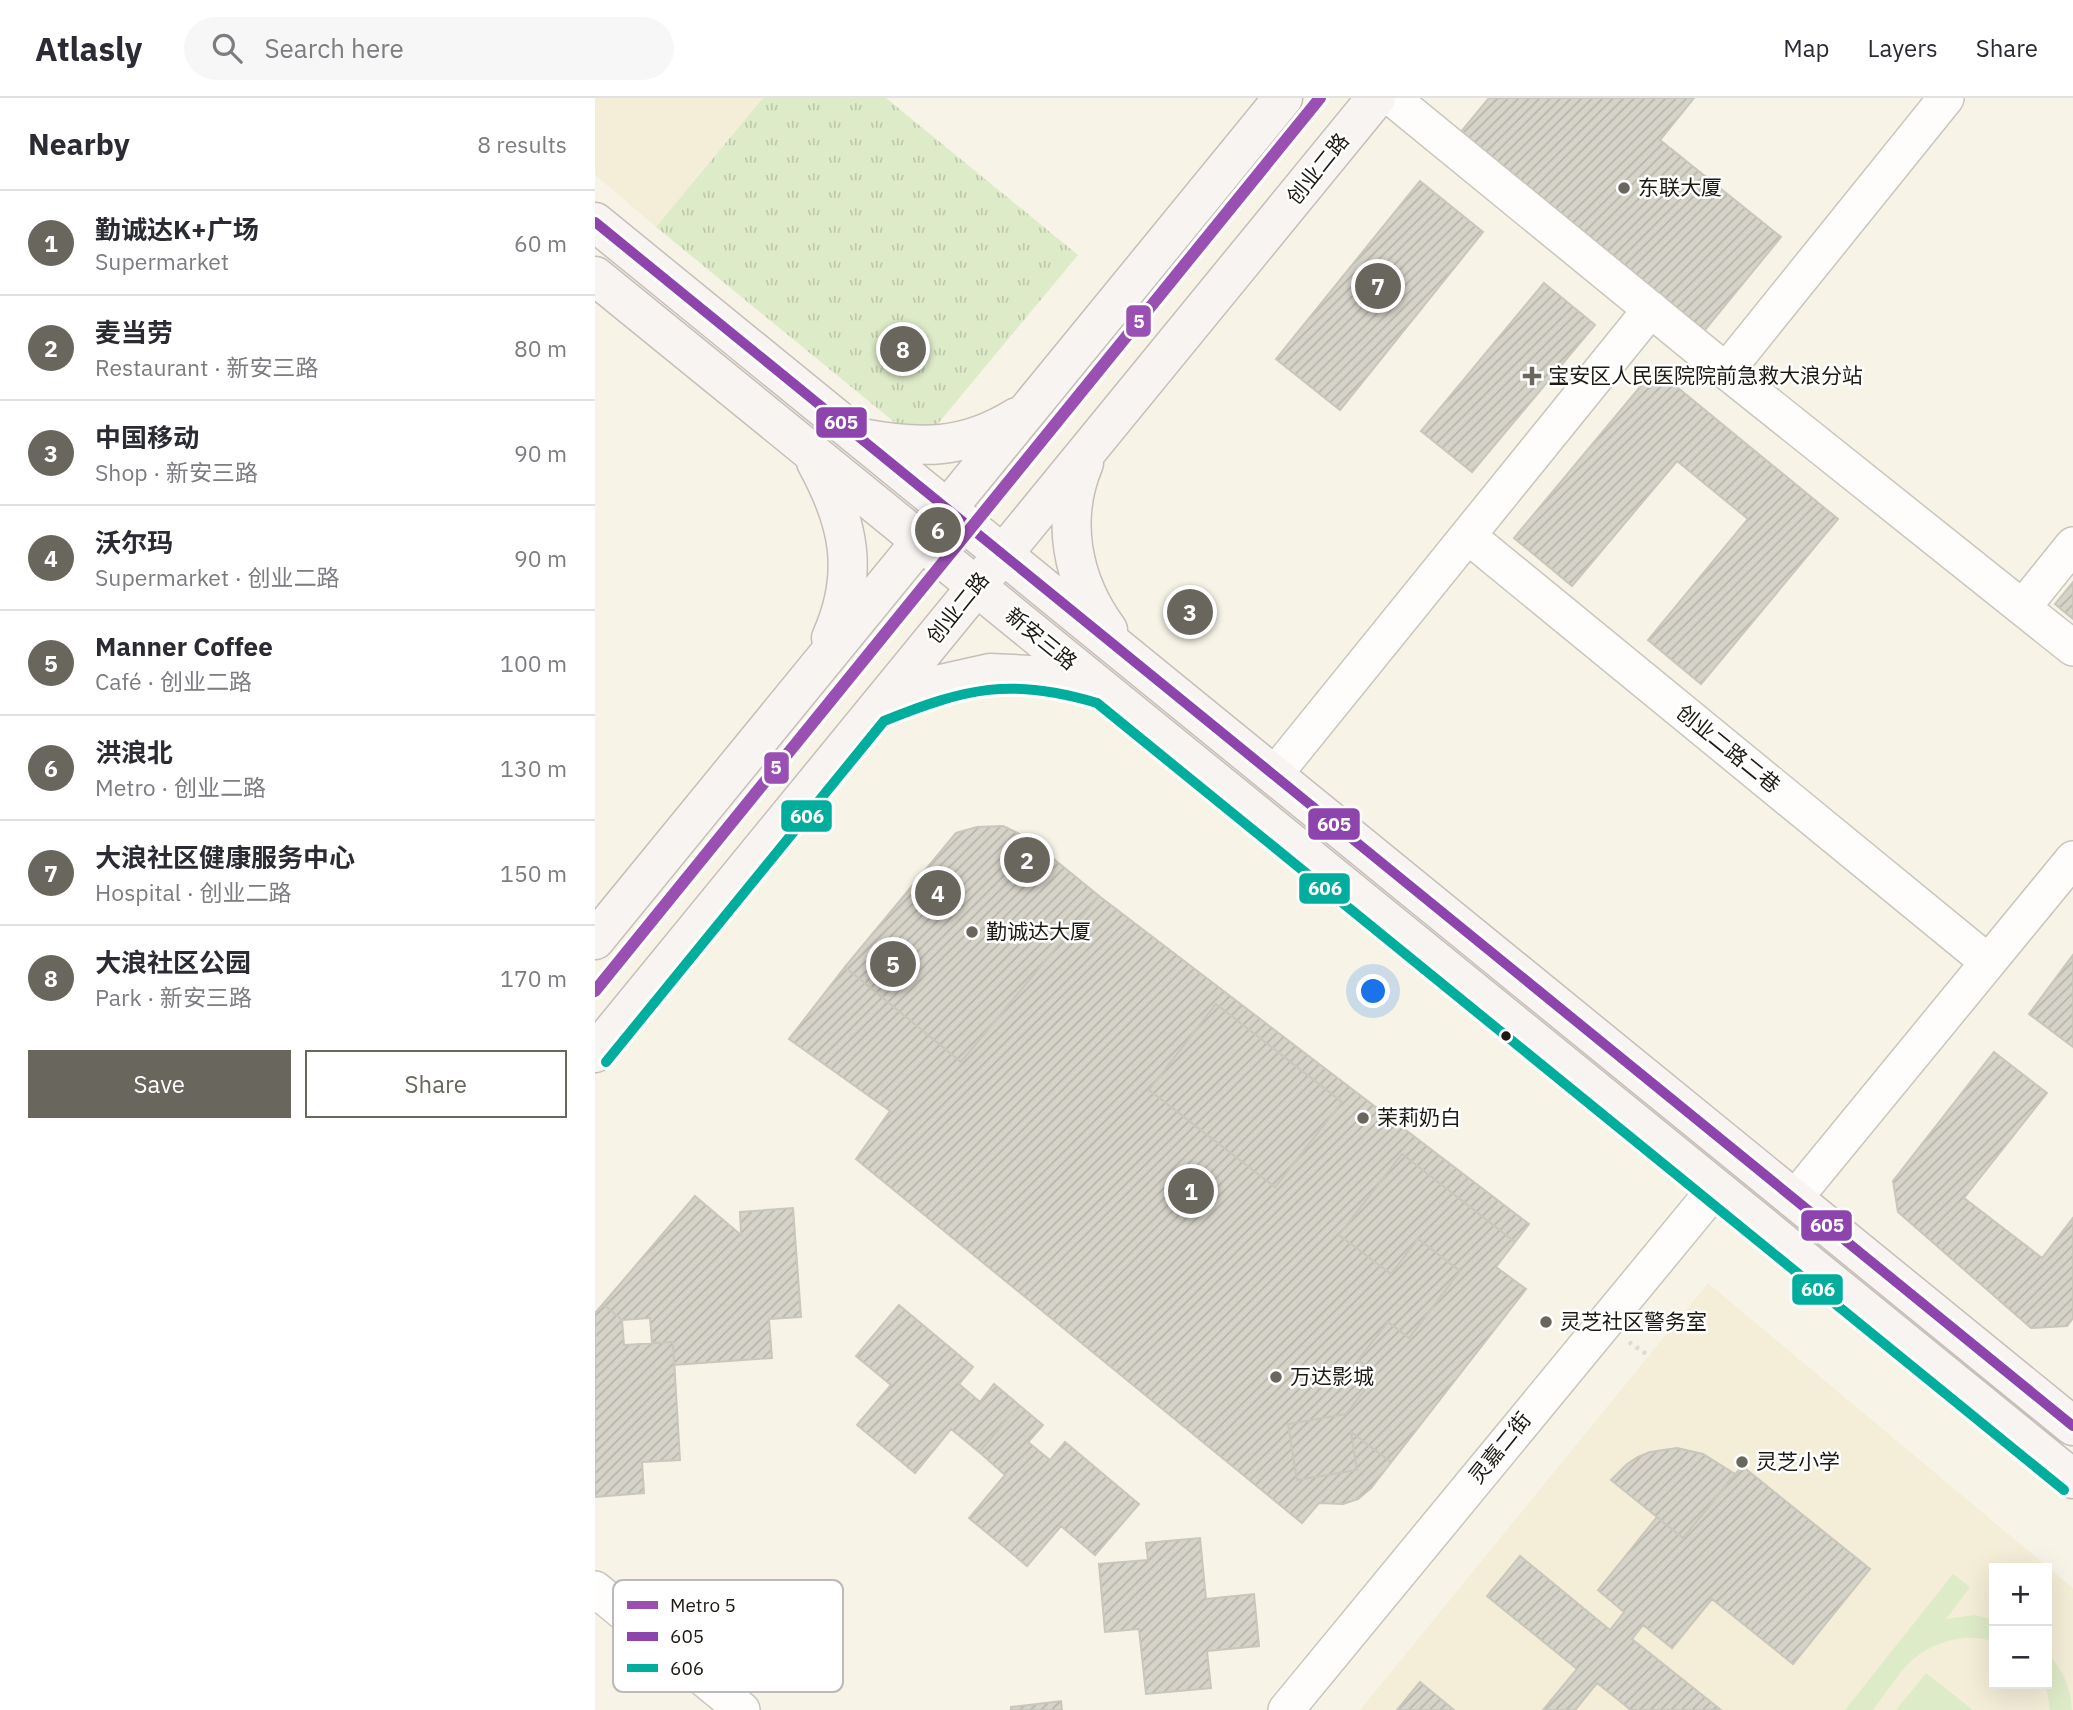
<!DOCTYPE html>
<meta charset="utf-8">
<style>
:root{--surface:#fff;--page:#f7f7f7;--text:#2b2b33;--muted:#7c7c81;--line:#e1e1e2;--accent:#69665d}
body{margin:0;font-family:"IBM Plex Sans","Noto Sans SC",sans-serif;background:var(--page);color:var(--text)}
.controls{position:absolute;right:21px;bottom:21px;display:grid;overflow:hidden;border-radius:0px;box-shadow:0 7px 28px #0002}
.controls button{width:63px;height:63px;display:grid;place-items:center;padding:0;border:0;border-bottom:2px solid var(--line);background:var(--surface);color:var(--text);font:35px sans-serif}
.you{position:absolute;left:779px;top:894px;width:24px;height:24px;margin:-18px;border:5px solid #fff;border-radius:50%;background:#1a73e8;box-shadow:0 0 0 10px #1a73e833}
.badge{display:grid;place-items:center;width:46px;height:46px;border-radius:50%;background:var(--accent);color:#fff;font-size:23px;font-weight:700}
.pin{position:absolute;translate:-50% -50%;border:4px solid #fff;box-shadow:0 2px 7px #0006}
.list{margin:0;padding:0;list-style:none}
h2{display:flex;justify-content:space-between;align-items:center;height:91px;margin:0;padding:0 28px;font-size:30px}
h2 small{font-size:23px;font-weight:400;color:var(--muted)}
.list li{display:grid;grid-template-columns:46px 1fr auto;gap:21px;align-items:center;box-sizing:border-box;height:105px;padding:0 28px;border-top:2px solid var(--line)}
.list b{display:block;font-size:26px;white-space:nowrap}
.list p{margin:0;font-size:23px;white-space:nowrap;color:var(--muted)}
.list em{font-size:23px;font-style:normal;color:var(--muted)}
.actions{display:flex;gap:14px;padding:21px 28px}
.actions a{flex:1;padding:16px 0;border:2px solid var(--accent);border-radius:0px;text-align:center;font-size:24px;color:var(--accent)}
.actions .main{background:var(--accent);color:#fff}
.icon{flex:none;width:38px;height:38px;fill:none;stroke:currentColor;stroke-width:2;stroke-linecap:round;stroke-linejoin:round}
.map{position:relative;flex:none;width:1478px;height:1612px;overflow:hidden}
header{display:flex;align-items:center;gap:42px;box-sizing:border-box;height:98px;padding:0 35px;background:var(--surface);border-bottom:2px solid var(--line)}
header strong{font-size:33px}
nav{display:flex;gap:38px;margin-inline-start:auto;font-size:24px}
.search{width:490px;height:63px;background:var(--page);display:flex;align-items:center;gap:18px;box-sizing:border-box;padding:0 24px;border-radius:38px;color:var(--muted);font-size:26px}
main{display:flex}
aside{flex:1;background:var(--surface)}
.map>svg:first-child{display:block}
.built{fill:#f4eed8;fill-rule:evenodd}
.grass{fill:#deebc9}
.park{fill:url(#park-tufts)}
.building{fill:url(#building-hatch);stroke:#c9c6bc;stroke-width:2}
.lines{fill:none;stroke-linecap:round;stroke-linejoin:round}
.minor-casing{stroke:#c9c6bd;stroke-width:38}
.major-casing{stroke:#c6beb8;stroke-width:41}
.path{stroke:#dbdad7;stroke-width:4.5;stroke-dasharray:3.5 5;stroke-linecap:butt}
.minor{stroke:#fefdfb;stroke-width:35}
.major{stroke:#f8f4f2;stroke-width:38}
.bus-1-casing{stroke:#fff;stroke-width:16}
.bus-2-casing{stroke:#fff;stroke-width:16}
.bus-1{stroke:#8e44ad;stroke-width:10}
.bus-2{stroke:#01ad9c;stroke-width:10}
.metro-1-casing{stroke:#fff;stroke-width:18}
.metro-1{stroke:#9950b2;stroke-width:12}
.poi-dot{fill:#69665d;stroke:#fff;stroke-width:2.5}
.bus-dot{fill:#1c1a12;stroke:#fff;stroke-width:2.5}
.labels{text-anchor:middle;stroke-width:5;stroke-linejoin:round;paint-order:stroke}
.street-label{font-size:21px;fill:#1c1a12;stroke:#fff}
.poi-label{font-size:21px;fill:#1c1a12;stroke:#fff;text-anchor:start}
.key{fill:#fff;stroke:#bbbab8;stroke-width:2}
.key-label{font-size:19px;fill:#1c1a12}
.line-badge{stroke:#fff;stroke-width:2.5}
.badge-label{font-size:19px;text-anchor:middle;font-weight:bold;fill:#fff}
</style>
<header>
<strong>Atlasly</strong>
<div class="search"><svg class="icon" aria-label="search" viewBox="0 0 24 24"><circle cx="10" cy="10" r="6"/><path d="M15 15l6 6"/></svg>Search here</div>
<nav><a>Map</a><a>Layers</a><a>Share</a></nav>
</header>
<main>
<aside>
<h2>Nearby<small>8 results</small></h2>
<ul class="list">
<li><span class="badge">1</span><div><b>勤诚达K+广场</b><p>Supermarket</p></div><em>60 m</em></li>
<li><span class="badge">2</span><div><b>麦当劳</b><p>Restaurant · 新安三路</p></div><em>80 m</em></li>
<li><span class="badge">3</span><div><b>中国移动</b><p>Shop · 新安三路</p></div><em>90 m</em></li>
<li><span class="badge">4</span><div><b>沃尔玛</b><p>Supermarket · 创业二路</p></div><em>90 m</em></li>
<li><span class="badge">5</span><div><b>Manner Coffee</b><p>Café · 创业二路</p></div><em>100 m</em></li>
<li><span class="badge">6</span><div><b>洪浪北</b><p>Metro · 创业二路</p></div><em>130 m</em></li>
<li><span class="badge">7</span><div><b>大浪社区健康服务中心</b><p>Hospital · 创业二路</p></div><em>150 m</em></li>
<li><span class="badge">8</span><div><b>大浪社区公园</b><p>Park · 新安三路</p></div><em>170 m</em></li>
</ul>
<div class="actions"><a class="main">Save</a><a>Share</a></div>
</aside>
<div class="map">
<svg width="1478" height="1612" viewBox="0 0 1478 1612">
<defs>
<pattern id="park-tufts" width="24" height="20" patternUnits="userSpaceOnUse" patternTransform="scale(1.75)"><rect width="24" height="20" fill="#deebc9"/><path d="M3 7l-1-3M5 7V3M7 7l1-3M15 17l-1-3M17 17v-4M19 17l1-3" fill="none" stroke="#bec9ac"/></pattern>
<pattern id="building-hatch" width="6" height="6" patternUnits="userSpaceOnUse" patternTransform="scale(1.75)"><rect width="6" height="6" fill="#d6d4c9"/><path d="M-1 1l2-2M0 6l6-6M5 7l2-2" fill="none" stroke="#b7b5ac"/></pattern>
</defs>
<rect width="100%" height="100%" fill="#f7f4e7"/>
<!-- built -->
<path class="built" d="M0 0H168L61 129 0 77Z
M1113 1185 1478 1490V1612H765ZM1399 1470H1452V1586H1399Z"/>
<!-- grass -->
<path class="grass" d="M1358 1476 1375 1489 1351 1521 1380 1517 1399 1522V1544C1372 1533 1337 1544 1316 1563 1302 1577 1290 1596 1278 1612H1250Z
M1452 1554C1467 1570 1476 1590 1477 1612H1455L1452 1593 1448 1586H1452Z
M1331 1575 1378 1612H1301Z"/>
<!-- park -->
<path class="park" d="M168 0H291L483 157 326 346 61 129Z"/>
<!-- building -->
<path class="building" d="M894 0H1099L1065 42 1186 139 1109 233 864 36Z
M825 83 888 134 745 312 681 261Z
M949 185 1000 227 877 374 826 333Z
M1060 271 1243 421 1106 586 1053 542 1153 421 1082 363 977 488 919 440Z
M1478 484V521L1460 506Z
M408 728 433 740 504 798 934 1126 901 1169 931 1191 776 1390 763 1401 748 1406 724 1405 707 1425 261 1061 295 1013 194 941 250 869 361 735 382 729Z
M408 728 433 740 504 798 366 964 250 869 361 735 382 729Z
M1478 857V949L1434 916Z
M621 906 747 1004 680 1089 554 992Z
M1399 954 1452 995 1369 1100 1447 1160 1478 1120V1220L1472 1228 1436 1230 1303 1114 1298 1083Z
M807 1056 920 1144 901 1169 931 1191 796 1364 756 1334 762 1372 702 1382 693 1326 751 1316 782 1276 763 1262 793 1224 814 1240 865 1173 823 1141 796 1176 744 1137Z
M100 1098 146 1137 145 1114 198 1110 206 1219 174 1221 177 1260 79 1267 78 1244 57 1245 55 1220 27 1222 8 1206Z
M8 1206 27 1222 29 1247 78 1244 85 1362 47 1364 49 1395 0 1399V1215Z
M304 1207 378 1269 364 1286 385 1304 399 1286 424 1307 384 1354 356 1331 320 1375 262 1327 296 1287 261 1258Z
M424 1307 448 1327 433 1344 455 1362 470 1344 544 1406 500 1457 466 1428 432 1468 374 1420 410 1377 384 1354Z
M1082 1350 1108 1356 1140 1376 1088 1440 1016 1382 1032 1366 1043 1359 1055 1354Z
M1147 1368 1275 1471 1198 1566 1117 1501 1077 1550 1048 1527 1037 1541 1126 1612H1036L1002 1585 980 1612H948L982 1571 892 1498 925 1458 1015 1532 1029 1514 1003 1492 1062 1419 1088 1440Z
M605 1440 611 1501 659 1496 664 1548 612 1553 616 1590 551 1596 544 1531 510 1534 504 1466 553 1462 551 1445Z
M825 1584 859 1612H802Z
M466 1603 467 1612H416V1609Z"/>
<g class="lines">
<defs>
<path id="minor" d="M797 0 1131 273 1478 550
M1131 273 1351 0
M873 438 1393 864
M1428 509 1478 447
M679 677 1056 211
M1199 1101 1478 761
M0 1491 147 1612
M691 1612 1121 1090"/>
<path id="major" d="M0 124 1478 1328
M0 178 1478 1381
M266 340C325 351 369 352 422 319
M221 364C254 424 265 475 236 540
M489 365C465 422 477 483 513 532
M284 610 337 588 395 575 456 578 500 589
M0 842 688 0
M0 955 781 0"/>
</defs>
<!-- minor casing -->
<use href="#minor" class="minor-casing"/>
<!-- major casing -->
<use href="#major" class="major-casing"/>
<!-- path -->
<path class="path" d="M1034 1244 1054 1258"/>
<!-- minor -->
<use href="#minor" class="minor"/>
<!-- major -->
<use href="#major" class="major"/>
<defs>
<path id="bus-1" d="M0 124 1478 1328"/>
<path id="bus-2" d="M11 964 289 623C371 590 416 579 502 605L1469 1392"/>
</defs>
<!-- bus-1 casing -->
<use href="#bus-1" class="bus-1-casing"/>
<!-- bus-2 casing -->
<use href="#bus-2" class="bus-2-casing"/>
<!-- bus-1 -->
<use href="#bus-1" class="bus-1"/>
<!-- bus-2 -->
<use href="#bus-2" class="bus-2"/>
<defs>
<path id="metro-1" d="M0 893 725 0"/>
</defs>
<!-- metro-1 casing -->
<use href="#metro-1" class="metro-1-casing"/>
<!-- metro-1 -->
<use href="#metro-1" class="metro-1"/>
</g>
<!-- markers -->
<g class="poi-dot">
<circle cx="1029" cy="90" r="7"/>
<path d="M933.5 267.5h7v7h7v7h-7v7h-7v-7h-7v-7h7z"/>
<circle cx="377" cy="834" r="7"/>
<circle cx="768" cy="1020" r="7"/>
<circle cx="951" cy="1224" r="7"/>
<circle cx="681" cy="1279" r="7"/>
<circle cx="1147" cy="1364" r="7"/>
</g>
<circle class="bus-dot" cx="911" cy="938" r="6"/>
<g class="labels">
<!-- street labels -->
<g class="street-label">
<text transform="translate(723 71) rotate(-51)" y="7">创业二路</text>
<text transform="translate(363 510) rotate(-51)" y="7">创业二路</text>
<text transform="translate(446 541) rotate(39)" y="7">新安三路</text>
<text transform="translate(1133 651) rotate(39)" y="7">创业二路二巷</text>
<text transform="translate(905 1350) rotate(-51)" y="7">灵嘉二街</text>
</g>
<!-- poi labels -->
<g class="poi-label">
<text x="1043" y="97">东联大厦</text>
<text x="953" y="285">宝安区人民医院院前急救大浪分站</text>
<text x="391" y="841">勤诚达大厦</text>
<text x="782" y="1027">茉莉奶白</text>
<text x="965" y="1231">灵芝社区警务室</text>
<text x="695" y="1286">万达影城</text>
<text x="1161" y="1371">灵芝小学</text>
</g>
</g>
<!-- legend -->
<rect x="18" y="1482" width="230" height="112" rx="10" class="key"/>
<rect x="32" y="1503" width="31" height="8" fill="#9950b2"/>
<rect x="32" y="1534" width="31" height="9" fill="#8e44ad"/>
<rect x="32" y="1566" width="31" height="8" fill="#01ad9c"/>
<g class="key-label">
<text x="75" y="1514">Metro 5</text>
<text x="75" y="1545">605</text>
<text x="75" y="1577">606</text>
</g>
<g class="line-badge">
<rect x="530" y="206" width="27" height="34" rx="7" fill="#9950b2"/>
<rect x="220" y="308" width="53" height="33" rx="7" fill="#8e44ad"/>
<rect x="168" y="653" width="27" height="34" rx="7" fill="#9950b2"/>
<rect x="185" y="701" width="53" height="34" rx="7" fill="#01ad9c"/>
<rect x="712" y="709" width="54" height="34" rx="7" fill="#8e44ad"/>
<rect x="703" y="774" width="53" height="33" rx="7" fill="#01ad9c"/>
<rect x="1205" y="1111" width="53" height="33" rx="7" fill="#8e44ad"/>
<rect x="1196" y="1175" width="53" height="33" rx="7" fill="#01ad9c"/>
</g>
<g class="badge-label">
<text x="544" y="230">5</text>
<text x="246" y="331">605</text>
<text x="181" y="676">5</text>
<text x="212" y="725">606</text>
<text x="739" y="733">605</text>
<text x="730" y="797">606</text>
<text x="1232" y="1134">605</text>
<text x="1223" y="1198">606</text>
</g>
</svg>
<div class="controls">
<button>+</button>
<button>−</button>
</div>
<div class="you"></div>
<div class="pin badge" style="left:596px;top:1093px">1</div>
<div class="pin badge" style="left:432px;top:762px">2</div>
<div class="pin badge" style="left:595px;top:514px">3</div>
<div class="pin badge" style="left:343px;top:795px">4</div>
<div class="pin badge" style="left:298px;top:866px">5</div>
<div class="pin badge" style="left:343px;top:432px">6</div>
<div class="pin badge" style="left:783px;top:188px">7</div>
<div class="pin badge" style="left:308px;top:251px">8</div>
</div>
</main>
